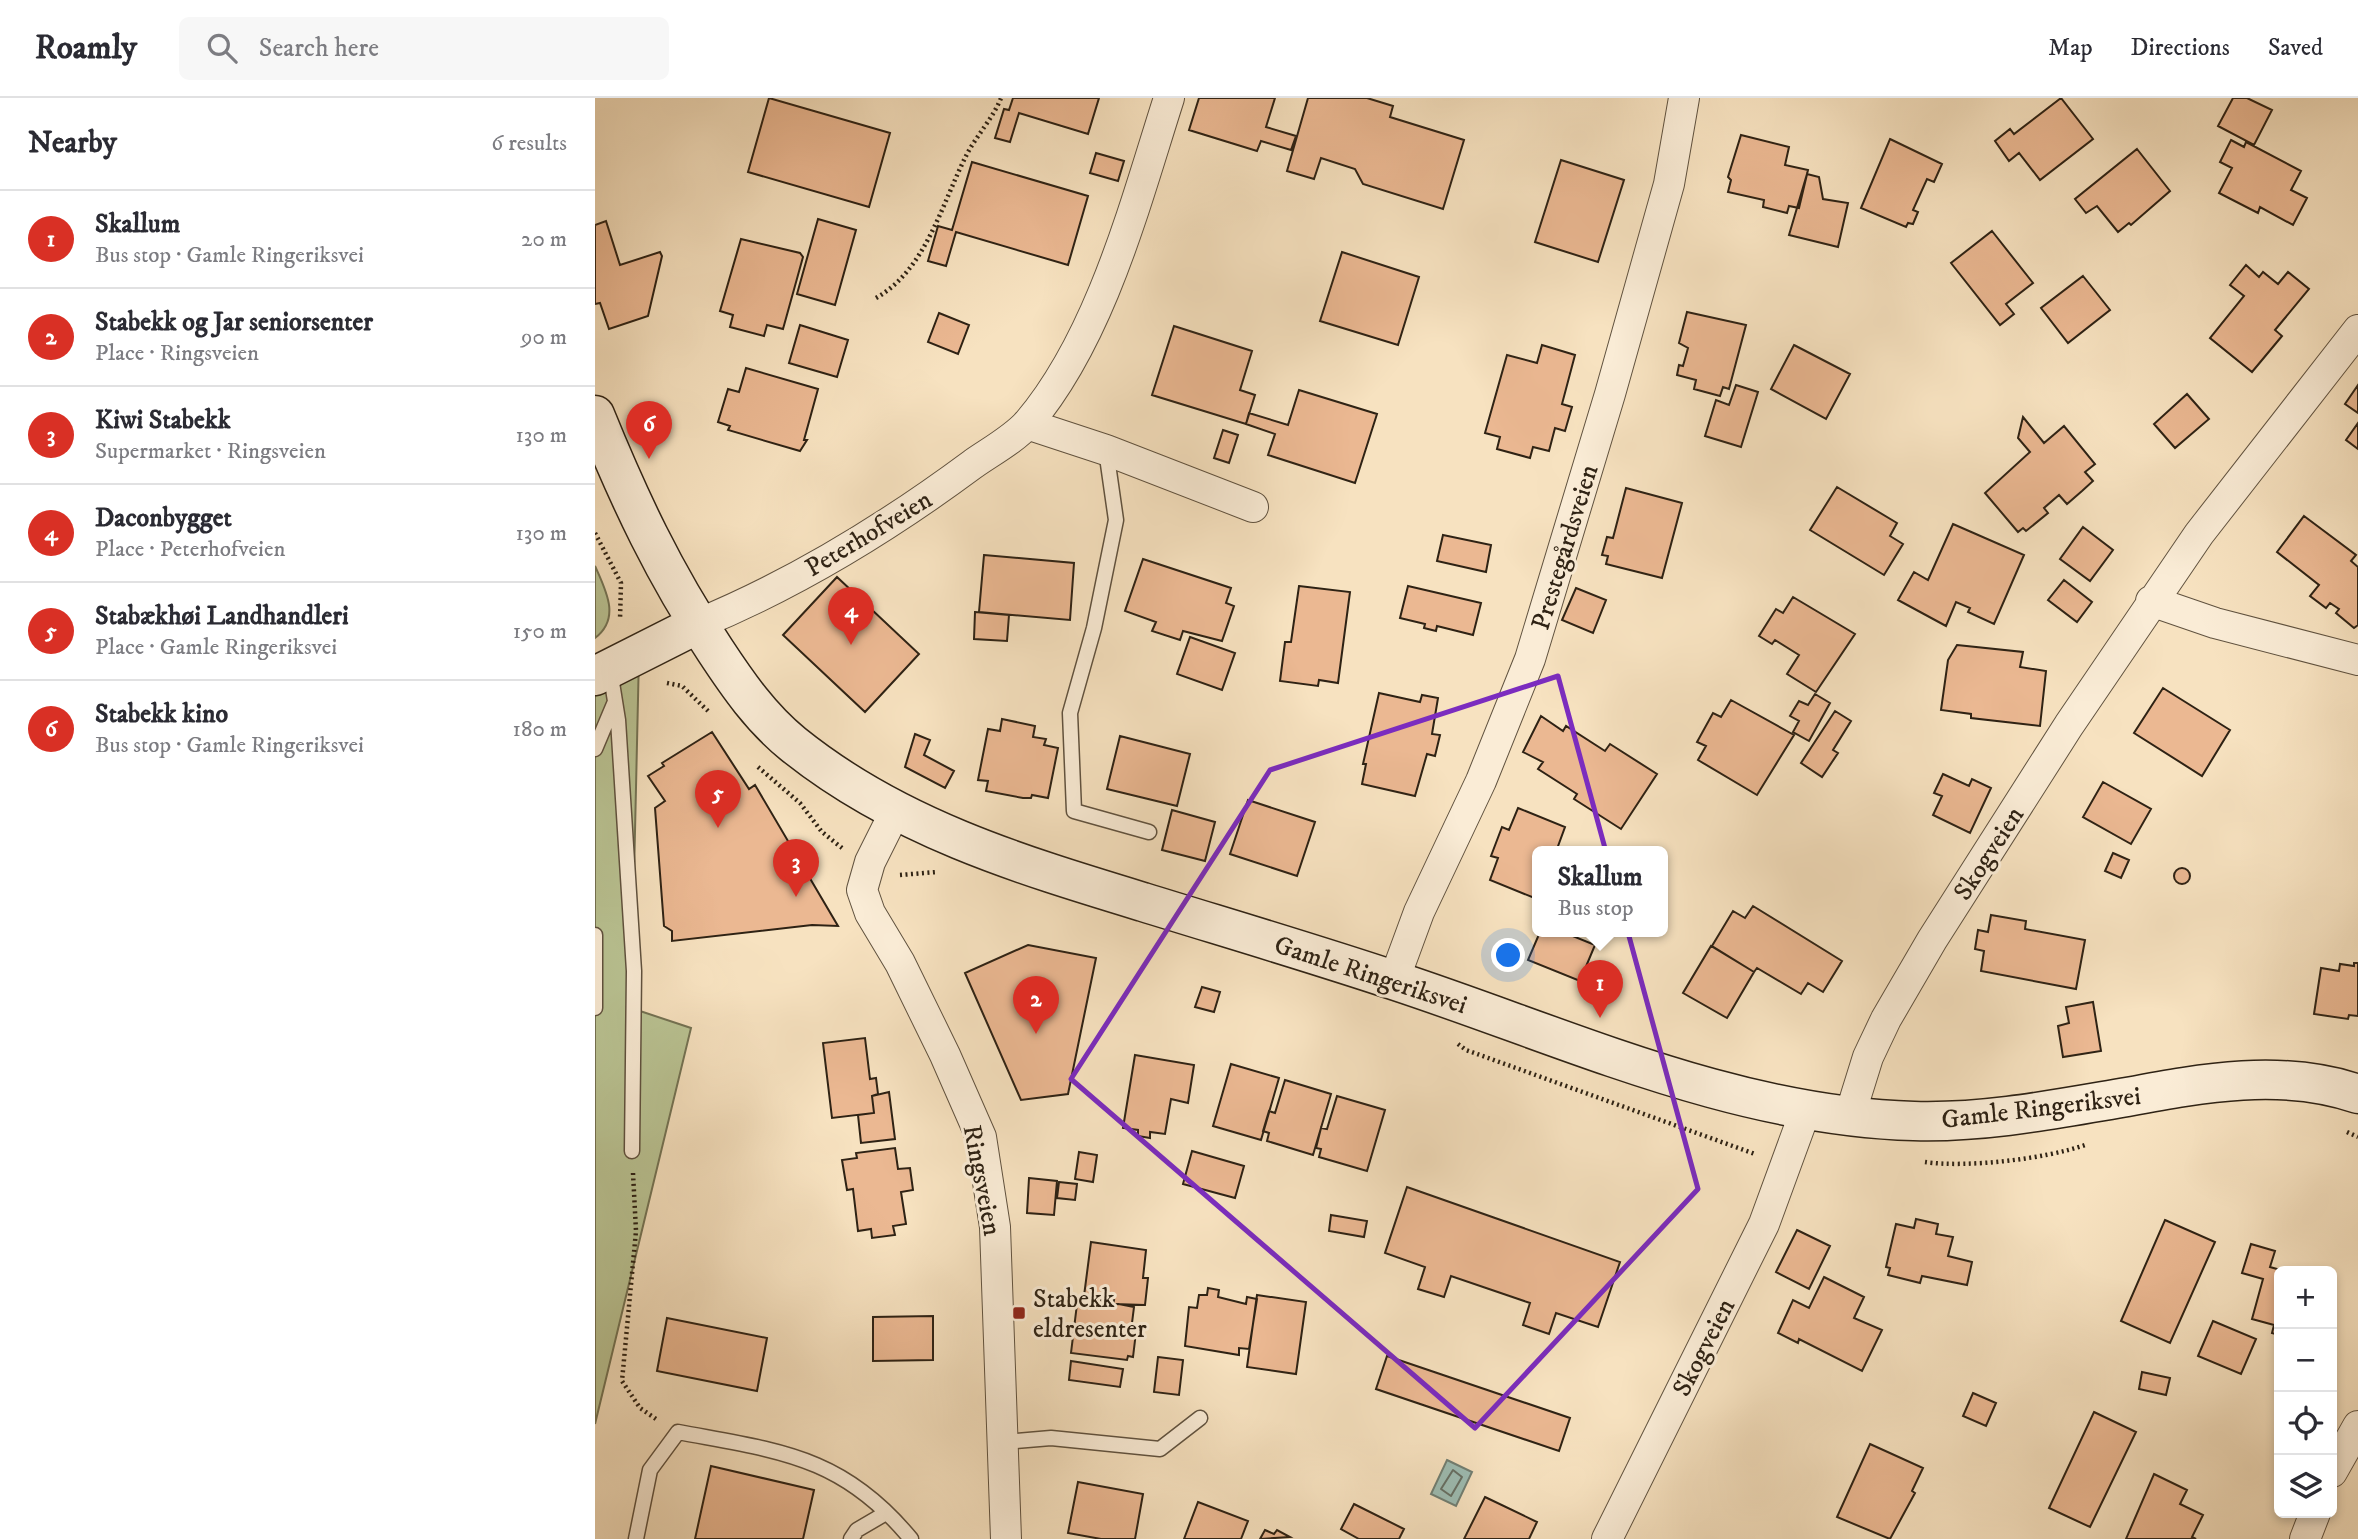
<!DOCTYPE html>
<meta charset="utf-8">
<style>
:root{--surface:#fff;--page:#f7f7f7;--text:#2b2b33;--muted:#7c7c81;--line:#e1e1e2;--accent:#d93025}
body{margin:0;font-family:"IM FELL DW Pica",serif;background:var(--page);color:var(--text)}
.controls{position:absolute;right:21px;bottom:21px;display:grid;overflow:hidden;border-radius:10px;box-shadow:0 4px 10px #0003}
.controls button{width:63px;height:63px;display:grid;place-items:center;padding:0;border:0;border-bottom:2px solid var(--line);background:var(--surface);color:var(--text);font:35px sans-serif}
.you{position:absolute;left:914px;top:858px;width:24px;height:24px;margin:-18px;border:5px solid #fff;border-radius:50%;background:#1a73e8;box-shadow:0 0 0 10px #1a73e833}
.badge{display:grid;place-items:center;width:46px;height:46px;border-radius:50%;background:var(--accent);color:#fff;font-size:23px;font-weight:700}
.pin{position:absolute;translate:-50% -58px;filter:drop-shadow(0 2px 4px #0008)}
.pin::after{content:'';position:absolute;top:37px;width:24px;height:21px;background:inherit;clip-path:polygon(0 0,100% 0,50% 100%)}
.popup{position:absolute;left:937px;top:748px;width:136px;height:91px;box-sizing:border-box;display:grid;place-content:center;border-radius:10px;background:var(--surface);filter:drop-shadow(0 2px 5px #0005);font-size:23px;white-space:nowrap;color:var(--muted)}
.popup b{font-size:26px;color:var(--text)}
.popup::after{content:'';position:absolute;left:50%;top:100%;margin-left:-14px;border:14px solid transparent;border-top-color:var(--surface)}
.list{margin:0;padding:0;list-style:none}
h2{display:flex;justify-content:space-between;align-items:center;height:91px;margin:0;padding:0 28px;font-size:30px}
h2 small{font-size:23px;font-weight:400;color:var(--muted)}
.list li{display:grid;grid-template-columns:46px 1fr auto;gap:21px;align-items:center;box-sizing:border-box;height:98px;padding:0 28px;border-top:2px solid var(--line)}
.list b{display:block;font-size:26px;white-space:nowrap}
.list p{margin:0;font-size:23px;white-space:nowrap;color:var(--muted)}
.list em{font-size:23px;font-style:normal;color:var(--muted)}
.icon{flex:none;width:38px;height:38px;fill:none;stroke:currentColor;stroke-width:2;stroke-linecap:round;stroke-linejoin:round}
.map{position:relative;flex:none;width:1763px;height:1441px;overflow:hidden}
header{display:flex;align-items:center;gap:42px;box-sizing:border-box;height:98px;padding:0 35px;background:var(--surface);border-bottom:2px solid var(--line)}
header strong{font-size:33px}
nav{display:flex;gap:38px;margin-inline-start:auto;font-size:24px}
.search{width:490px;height:63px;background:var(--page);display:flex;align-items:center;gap:18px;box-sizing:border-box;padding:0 24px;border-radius:10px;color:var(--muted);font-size:26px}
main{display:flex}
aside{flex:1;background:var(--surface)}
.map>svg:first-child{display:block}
.green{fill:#bac494;stroke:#747354;stroke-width:2}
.water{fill:#9dbdb3;stroke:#717f73;stroke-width:2}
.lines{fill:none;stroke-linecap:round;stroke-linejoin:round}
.shore{stroke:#667064;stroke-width:2}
.building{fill:#ebb892;stroke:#2e2214;stroke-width:2}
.service-casing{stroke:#60523f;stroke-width:17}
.minor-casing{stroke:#60523f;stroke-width:32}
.secondary-casing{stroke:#2e2214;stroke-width:41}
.path{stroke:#2e2214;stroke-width:4.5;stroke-dasharray:2 3.5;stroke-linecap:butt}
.service{stroke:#faecd6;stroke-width:14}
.minor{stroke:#faecd6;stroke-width:30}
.secondary{stroke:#faecd6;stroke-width:38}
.marked{fill:none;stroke:#7b2cbf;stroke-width:5;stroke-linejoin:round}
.poi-dot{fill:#8f2418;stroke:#faecd6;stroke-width:2.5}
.labels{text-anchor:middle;stroke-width:6;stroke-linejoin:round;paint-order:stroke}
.street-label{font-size:26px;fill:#2e2214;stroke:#faecd6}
.poi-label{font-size:26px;fill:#2e2214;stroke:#faecd6;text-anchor:start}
</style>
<header>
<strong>Roamly</strong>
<div class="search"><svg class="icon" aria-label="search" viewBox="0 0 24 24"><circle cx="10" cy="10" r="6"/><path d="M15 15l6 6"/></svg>Search here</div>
<nav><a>Map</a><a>Directions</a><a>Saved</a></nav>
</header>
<main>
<aside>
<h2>Nearby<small>6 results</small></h2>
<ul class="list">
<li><span class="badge">1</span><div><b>Skallum</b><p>Bus stop · Gamle Ringeriksvei</p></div><em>20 m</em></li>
<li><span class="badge">2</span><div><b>Stabekk og Jar seniorsenter</b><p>Place · Ringsveien</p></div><em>90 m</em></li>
<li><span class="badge">3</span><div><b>Kiwi Stabekk</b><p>Supermarket · Ringsveien</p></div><em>130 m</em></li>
<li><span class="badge">4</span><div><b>Daconbygget</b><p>Place · Peterhofveien</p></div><em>130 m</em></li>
<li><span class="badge">5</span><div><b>Stabækhøi Landhandleri</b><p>Place · Gamle Ringeriksvei</p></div><em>150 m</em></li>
<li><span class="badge">6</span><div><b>Stabekk kino</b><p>Bus stop · Gamle Ringeriksvei</p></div><em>180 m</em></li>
</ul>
</aside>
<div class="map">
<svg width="1763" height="1441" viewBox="0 0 1763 1441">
<rect width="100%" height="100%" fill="#f7e2c0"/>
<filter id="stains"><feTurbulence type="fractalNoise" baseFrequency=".00286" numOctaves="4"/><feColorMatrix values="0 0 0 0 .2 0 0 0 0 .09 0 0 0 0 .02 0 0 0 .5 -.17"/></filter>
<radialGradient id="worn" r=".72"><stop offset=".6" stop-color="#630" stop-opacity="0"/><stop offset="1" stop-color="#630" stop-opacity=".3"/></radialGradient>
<!-- green -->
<path class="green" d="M0 468C11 493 26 520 0 540Z
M44 557 36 910 96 930 0 1326V578Z"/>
<!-- water -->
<path class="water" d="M852 1362 877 1374 861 1408 836 1396Z"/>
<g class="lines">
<!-- shore -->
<path class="shore" d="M858 1372 867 1379 856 1398 846 1391Z"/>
</g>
<!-- building -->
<path class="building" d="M174 0 295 35 274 109 153 74Z
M418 0H504L493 36 424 15 415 44 400 40 409 11 414 12Z
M604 0H680L671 29 701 38 696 52 666 43 662 53 594 32Z
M713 0H772L798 8 795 19 869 42 848 111 768 86 760 71 726 60 719 81 692 73Z
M1466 0 1498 41 1445 82 1424 55 1414 63 1400 43 1415 31 1419 36Z
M1638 0H1652L1677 12 1659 47 1623 28Z
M1146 37 1194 49 1190 67 1213 72 1204 110 1194 108 1192 115 1168 109 1169 102 1133 94 1136 82 1133 79Z
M1295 41 1347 66 1339 84 1332 81 1318 112 1323 114 1318 126 1313 125 1311 129 1266 110Z
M1636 42 1649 49 1651 44 1706 73 1696 92 1712 100 1698 127 1665 109 1663 115 1624 95 1637 70 1625 64Z
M1542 51 1575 93 1536 127 1534 125 1523 134 1502 108 1491 115 1480 101Z
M501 55 529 63 523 83 495 75Z
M966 62 1029 82 1003 164 940 144Z
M377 64 493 98 473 167 361 134 351 168 333 163 343 128 357 132Z
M1212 76 1224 79 1228 101 1253 105 1243 149 1194 137Z
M223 121 261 132 240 207 202 196Z
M11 123 25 167 65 154 67 158 53 218 14 231 5 205 0 206V127Z
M1397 133 1438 185 1411 206 1419 216 1405 227 1356 165Z
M146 141 205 155 208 159 188 231 172 227 169 238 135 229 138 217 125 213Z
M747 154 824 179 803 247 725 223Z
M1651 167 1664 179 1668 174 1683 186 1693 174 1714 191 1680 232 1687 238 1657 274 1615 240 1649 198 1635 187Z
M1488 178 1515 212 1473 245 1446 210Z
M1092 214 1151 227 1134 291 1128 289 1125 298 1099 291 1101 282 1082 277 1084 267 1088 268 1093 250 1084 245Z
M344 215 374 227 363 256 333 244Z
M205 227 253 242 242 279 194 265Z
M579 228 657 253 645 292 660 297 651 326 557 297Z
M947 247 980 257 967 306 977 309 970 333 960 330 954 353 938 349 935 360 902 351 905 339 890 335 912 257 942 265Z
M1199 247 1255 276 1231 321 1176 291Z
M151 270 223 291 209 342H212L205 353 133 332 135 328 123 324 133 291 144 294Z
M1141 287 1163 294 1146 349 1110 338 1121 302 1134 307Z
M1763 287V315L1750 306Z
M704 292 782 316 760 385 673 357 680 336 651 326 654 315 693 327Z
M1592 296 1614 321 1580 350 1559 326Z
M1428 319 1449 345 1469 328 1500 366 1490 374 1498 383 1487 393 1472 406 1464 397 1449 410 1453 415 1431 433 1428 430 1423 434 1390 395 1435 354 1423 340Z
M1763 325V351L1751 342Z
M628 332 643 337 634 365 619 360Z
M1242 389 1302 425 1295 438 1308 446 1289 477 1215 432Z
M1031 390 1087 405 1067 480 1011 466 1013 458 1007 457 1012 439 1018 440Z
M1709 418 1761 457 1756 463 1763 469V527L1759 530 1741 515 1744 511 1735 505 1731 510 1715 498 1724 487 1682 454Z
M1358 426 1429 457 1399 526 1373 514 1375 510 1361 504 1351 528 1303 502 1319 474 1333 482Z
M1488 429 1518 452 1495 483 1465 461Z
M848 437 896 447 891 474 842 463Z
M389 457 479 465 475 522 384 514Z
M548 461 636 490 631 505 639 508 627 543 588 533 585 542 557 533 561 524 530 513Z
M242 479 324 556 270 614 188 537Z
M1469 482 1497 504 1482 524 1453 502Z
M704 488 755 494 743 585 724 582 723 588 685 583 690 544H696Z
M813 488 886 505 878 537 842 528 841 533 829 530 830 526 805 520Z
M981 490 1011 502 998 535 967 522Z
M1198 499 1260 536 1221 594 1192 576 1204 557 1180 542 1177 546 1164 538 1181 511 1188 515Z
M380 514 414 517 412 543 379 541Z
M595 539 640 555 627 592 582 576Z
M1362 547 1428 554 1425 569 1451 573 1445 628 1376 620V616L1346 612 1353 562Z
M1568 590 1635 632 1607 678 1539 635Z
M784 595 825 604 827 597 843 600 837 636 845 637 840 658 832 656 820 698 767 686 771 666H768Z
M1220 596 1235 605 1214 643 1198 634 1204 623 1195 618 1204 603 1213 607Z
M1136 602 1199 637 1162 697 1103 662 1111 648 1102 644 1118 615 1126 619Z
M1240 613 1256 623 1238 652 1243 655 1227 679 1206 665Z
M946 618 968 633 971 628 1010 653 1015 646 1062 676 1026 731 979 701 982 696 943 671 948 664 928 654Z
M407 621 440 628 438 639 451 641 449 647 463 650 453 700 437 697 436 700H428L391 693 393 683 383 682 393 631 405 633Z
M117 634 154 691 160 687 243 828 217 827 77 843V833L69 828 60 710 70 703 53 678 69 668 67 665Z
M320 636 335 642 329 657 359 673 350 690 310 669Z
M525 638 595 656 582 708 512 691Z
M1348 676 1374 688 1377 681 1396 690 1375 735 1338 717 1347 698 1339 695Z
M1508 684 1556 711 1536 746 1488 719Z
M653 702 720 724 702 778 635 756Z
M923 710 970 729 962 751 969 754H942V801L895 782 903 760 896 758 907 729 914 732Z
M577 712 620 724 610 763 567 752Z
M1518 755 1534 762 1526 780 1510 773Z
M1579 778a8 8 0 1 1 16 0a8 8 0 1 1-16 0Z
M1158 808 1247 863 1228 894 1213 885 1206 896 1162 870 1159 874 1117 848 1138 813 1150 820Z
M1396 817 1431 823 1430 831 1490 842 1481 891 1386 873 1389 853 1380 851 1383 832 1393 834Z
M945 834H968L1000 847 985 883 933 862Z
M433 847 501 860 473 996 426 1002 370 875Z
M1116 848 1159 874 1132 920 1088 895Z
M1759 865H1763V918L1754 917 1753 921 1719 916 1726 870 1744 873 1745 866 1759 868Z
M607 889 625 894 619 914 600 909Z
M1498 904 1506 953 1468 959 1463 928 1474 925 1471 909Z
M270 940 275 981 281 980 283 996 277 998 279 1015 237 1020 228 945Z
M540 957 599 967 593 1005 576 1001 570 1036 555 1034V1040L543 1038V1032L528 1030Z
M636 966 684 980 666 1042 618 1028Z
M690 982 736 996 718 1057 672 1043 674 1035 668 1033 674 1013 680 1015Z
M294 994 300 1041 266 1045 263 1017 279 1015 277 998Z
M742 998 790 1012 772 1073 724 1059 726 1051 721 1050 726 1030 732 1031Z
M300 1050 303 1071 315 1070 318 1092 306 1094 311 1126 298 1128 300 1137 277 1140 276 1131 263 1133 258 1091 252 1092 247 1062 262 1060 261 1055Z
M597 1053 649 1068 640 1100 588 1086Z
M484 1054 502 1057 498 1084 480 1081Z
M434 1080 462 1083 459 1117 432 1115Z
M464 1084 482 1086 480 1102 462 1100Z
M812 1089 1025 1164 1003 1229 961 1215 954 1236 928 1227 935 1205 856 1178 849 1199 823 1191 830 1169 790 1155Z
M736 1117 772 1123 769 1139 734 1133Z
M1321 1121 1343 1126 1341 1136 1358 1139 1353 1158 1377 1164 1372 1187 1327 1178 1325 1185 1293 1177 1295 1170 1291 1169 1301 1126 1319 1130Z
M1570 1122 1620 1144 1575 1245 1526 1223Z
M1202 1132 1235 1148 1214 1191 1181 1174Z
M496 1144 551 1152 548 1180H553L550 1207 518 1206 519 1202 489 1198Z
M1656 1146 1680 1153 1675 1169 1689 1173H1684V1237L1677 1235 1679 1227 1657 1221 1668 1181 1647 1175Z
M1229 1179 1269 1199 1259 1220 1287 1232 1267 1273 1204 1241 1203 1245 1183 1235 1198 1202 1214 1210Z
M613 1190 624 1192 623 1199 651 1206 652 1199 662 1201 654 1251 644 1250V1257L590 1248 594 1209 602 1210 604 1197H612Z
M662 1197 711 1204 701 1276 652 1269Z
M483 1198 539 1209 536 1233 541 1234 538 1259 533 1258 532 1262 476 1255Z
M338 1218V1262L278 1263V1219Z
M72 1220 172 1240 162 1293 62 1273Z
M1618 1223 1661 1241 1646 1276 1603 1258Z
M792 1258 975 1320 964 1353 781 1291Z
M563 1259 588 1262 584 1297 559 1294Z
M476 1263 528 1271 525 1289 474 1282Z
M1547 1274 1575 1280 1571 1297 1544 1291Z
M1378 1295 1401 1305 1391 1328 1368 1318Z
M1499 1314 1541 1334 1495 1429 1454 1410Z
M1275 1346 1328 1370 1317 1393 1320 1395 1295 1441 1242 1419Z
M116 1368 219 1392 208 1441H100Z
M1559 1376 1592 1392 1585 1406 1608 1417 1597 1439 1601 1441H1531Z
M483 1384 548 1396 540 1441H506L473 1435Z
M890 1399 942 1424 934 1441H869Z
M603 1404 653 1423 646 1441H589Z
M759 1406 809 1431 804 1441H764L746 1431Z
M670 1432 679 1436 682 1432 695 1439 665 1441Z"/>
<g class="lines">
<defs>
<path id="service" d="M511 352 521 422 499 530 475 615 479 713 554 734
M15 572 23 622 39 873 37 1053
M0 651 19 606
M0 837V910
M408 1344 456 1340 565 1351 605 1320
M41 1441 55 1372 83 1334C183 1353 247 1357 316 1441
M256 1441 262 1432 291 1415"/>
<path id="minor" d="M432 326 511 352 658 409
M1556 503 1620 525 1763 562
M103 526C200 486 293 429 378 366 395 354 419 341 433 325 506 239 540 106 574 0
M300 714 275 764 267 792 275 815 305 865 350 957 386 1039 400 1129 411 1441
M799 882 824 814 886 683 935 561 1015 296 1074 86 1089 0
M1254 1020 1273 959 1291 921 1337 842 1474 627 1604 436 1763 232
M1737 1374 1763 1328
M1012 1441 1169 1126 1210 1014
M1710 1441 1720 1415"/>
<path id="secondary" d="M0 317C35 403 69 475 120 552 143 587 166 620 198 646 301 729 423 766 548 804 632 830 717 855 801 883 971 939 1138 1018 1319 1023 1391 1025 1461 1011 1532 999 1607 985 1688 970 1763 996
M0 578 103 526"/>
</defs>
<!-- service casing -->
<use href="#service" class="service-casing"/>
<!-- minor casing -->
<use href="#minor" class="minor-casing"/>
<!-- secondary casing -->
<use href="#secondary" class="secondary-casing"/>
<!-- path -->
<path class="path" d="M281 200C331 172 347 105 372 56 382 37 398 20 406 0
M0 435 26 485 25 522
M72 585 87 588 113 613
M163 669 205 705 227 734 247 750
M305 777 342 774
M863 946 871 952 1160 1056
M1752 1034 1763 1039
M1330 1064C1371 1070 1450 1061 1490 1047
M38 1075 41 1133 27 1283 45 1310 61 1321"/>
<!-- service -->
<use href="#service" class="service"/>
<!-- minor -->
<use href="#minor" class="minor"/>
<!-- secondary -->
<use href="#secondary" class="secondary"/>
</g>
<!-- marked area -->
<path class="marked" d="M963 578 1103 1091 880 1330 476 981 675 672Z"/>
<!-- markers -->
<rect class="poi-dot" x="417" y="1208" width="14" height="14" rx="3.5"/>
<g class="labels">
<!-- street labels -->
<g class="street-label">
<text transform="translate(273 435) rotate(-31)" y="9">Peterhofveien</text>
<text transform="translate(969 449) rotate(-73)" y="9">Prestegårdsveien</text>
<text transform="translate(1393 755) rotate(-57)" y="9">Skogveien</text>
<text transform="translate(776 876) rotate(18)" y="9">Gamle Ringeriksvei</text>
<text transform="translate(1446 1009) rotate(-7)" y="9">Gamle Ringeriksvei</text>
<text transform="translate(388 1082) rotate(79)" y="9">Ringsveien</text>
<text transform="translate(1108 1249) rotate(-63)" y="9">Skogveien</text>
</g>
<!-- poi labels -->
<g class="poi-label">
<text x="438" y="1209">Stabekk<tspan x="438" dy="30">eldresenter</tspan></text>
</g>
</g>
<rect width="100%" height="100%" filter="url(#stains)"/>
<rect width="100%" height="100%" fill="url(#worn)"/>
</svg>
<div class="controls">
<button>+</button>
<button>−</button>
<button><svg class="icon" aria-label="locate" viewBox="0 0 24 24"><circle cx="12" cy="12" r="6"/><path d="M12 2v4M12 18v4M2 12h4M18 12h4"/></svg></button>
<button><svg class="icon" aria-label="layers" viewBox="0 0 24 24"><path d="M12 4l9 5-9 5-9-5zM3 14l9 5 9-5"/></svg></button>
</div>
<div class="you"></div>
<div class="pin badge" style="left:1005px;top:920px">1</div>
<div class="popup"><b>Skallum</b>Bus stop</div>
<div class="pin badge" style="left:441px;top:936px">2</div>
<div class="pin badge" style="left:201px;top:799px">3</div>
<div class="pin badge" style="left:256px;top:547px">4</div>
<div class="pin badge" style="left:123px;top:730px">5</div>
<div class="pin badge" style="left:54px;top:361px">6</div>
</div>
</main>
